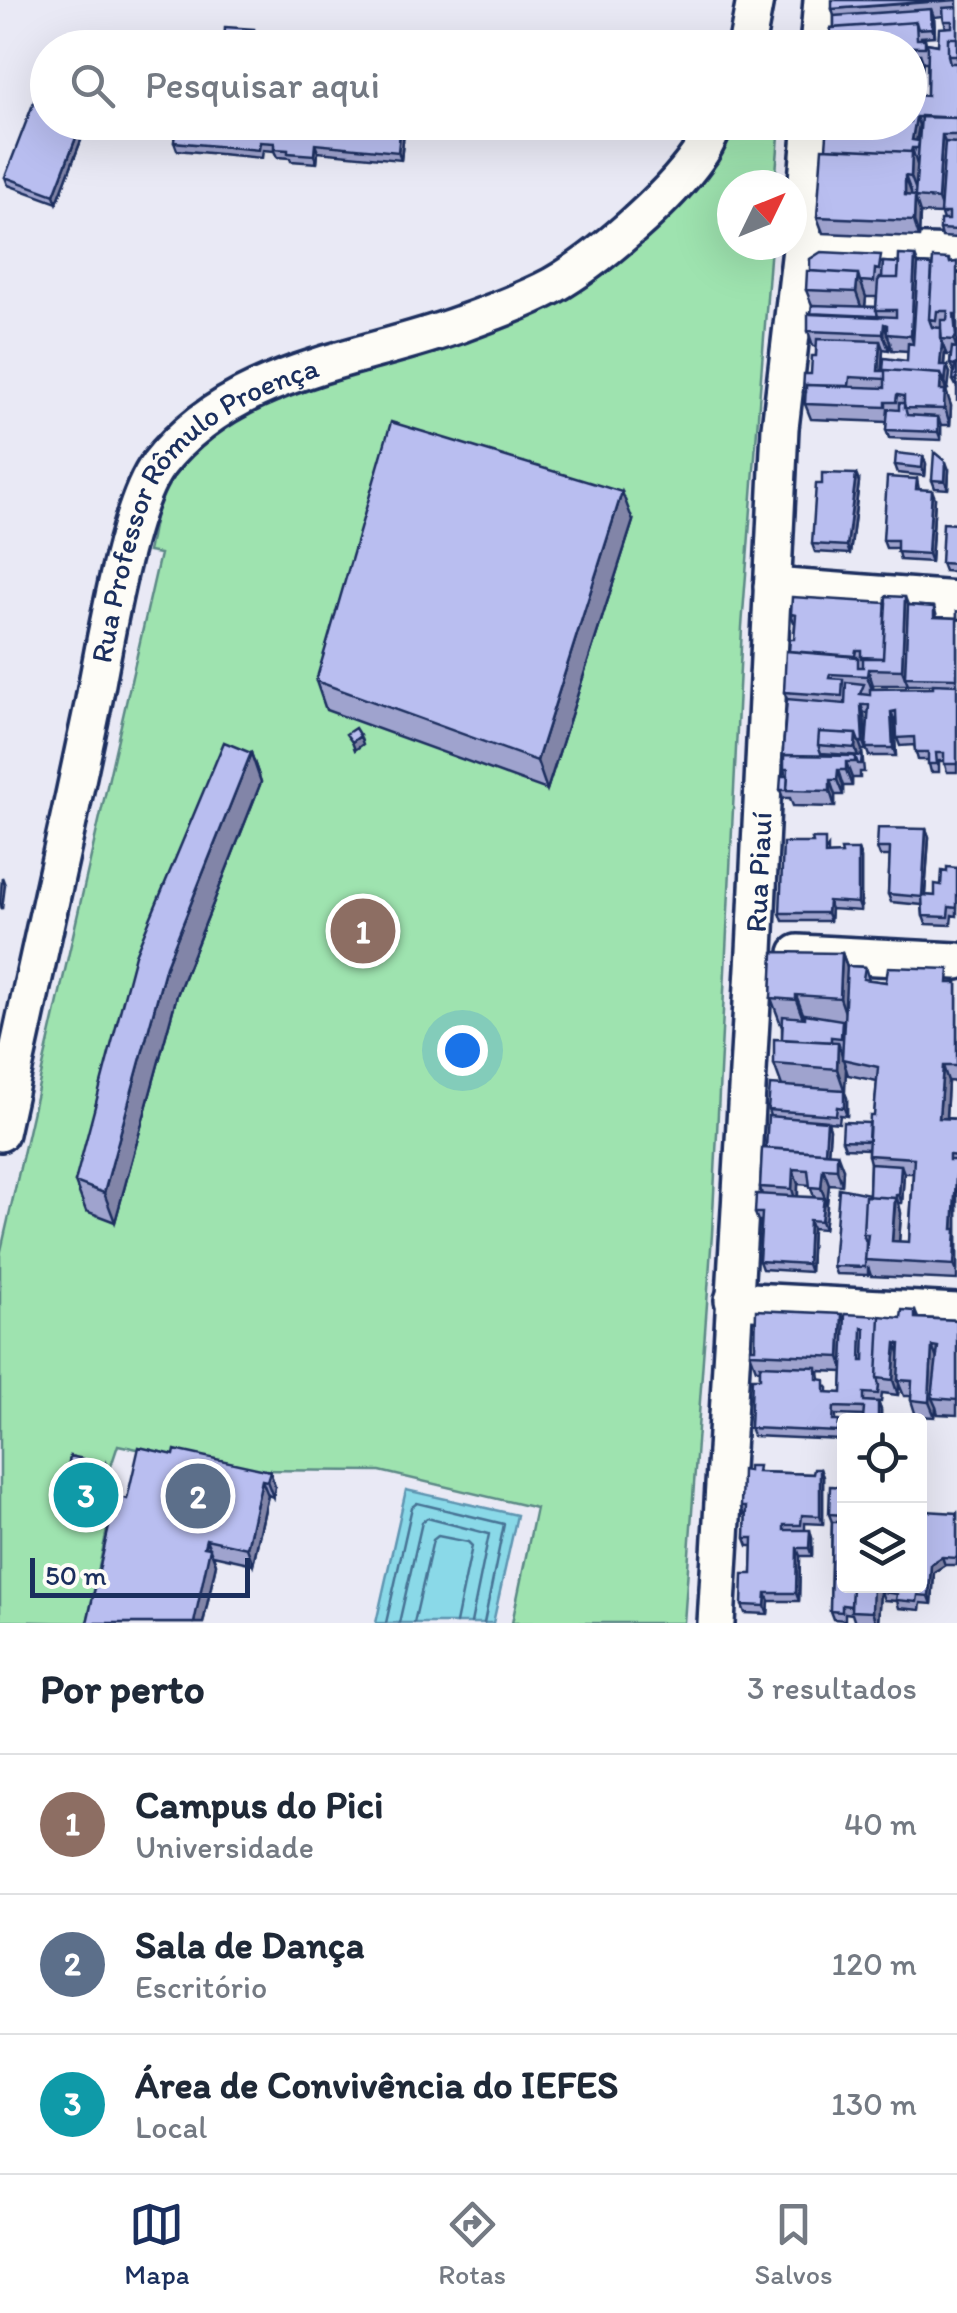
<!DOCTYPE html>
<html lang="pt">
<meta charset="utf-8">
<style>
:root{--surface:#fff;--page:#f2f2f3;--text:#1f2937;--muted:#747a83;--line:#e0e1e3;--accent:#1b2f5e}
body{margin:0;font-family:Itim,sans-serif;background:var(--page);color:var(--text)}
.controls{position:absolute;right:30px;bottom:30px;display:grid;overflow:hidden;border-radius:10px;box-shadow:0 10px 40px #0002}
.controls button{width:90px;height:90px;display:grid;place-items:center;padding:0;border:0;border-bottom:2px solid var(--line);background:var(--surface);color:var(--text);font:50px sans-serif}
.compass{position:absolute;left:717px;top:170px;width:90px;height:90px;border-radius:50%;background:var(--surface);box-shadow:0 10px 40px #0002;rotate:47deg}
.scale{position:absolute;left:30px;bottom:25px;width:220px;box-sizing:border-box;padding-left:10px;border:5px solid #1b2f5e;border-top:0;font-size:28px;line-height:35px;white-space:nowrap;color:#1b2f5e;-webkit-text-stroke:8px #fdfcf7;paint-order:stroke}
.you{position:absolute;left:462px;top:1050px;width:35px;height:35px;margin:-25px;border:8px solid #fff;border-radius:50%;background:#1a73e8;box-shadow:0 0 0 15px #1a73e833}
.badge{display:grid;place-items:center;width:65px;height:65px;border-radius:50%;background:var(--accent);color:#fff;font-size:32px;font-weight:700}
.pin{position:absolute;translate:-50% -50%;border:5px solid #fff;box-shadow:0 2px 10px #0006}
.list{margin:0;padding:0;list-style:none}
h2{display:flex;justify-content:space-between;align-items:center;height:130px;margin:0;padding:0 40px;font-size:42px}
h2 small{font-size:32px;font-weight:400;color:var(--muted)}
.list li{display:grid;grid-template-columns:65px 1fr auto;gap:30px;align-items:center;box-sizing:border-box;height:140px;padding:0 40px;border-top:2px solid var(--line)}
.list b{display:block;font-size:38px;white-space:nowrap}
.list p{margin:0;font-size:32px;white-space:nowrap;color:var(--muted)}
.list em{font-size:32px;font-style:normal;color:var(--muted)}
.icon{flex:none;width:55px;height:55px;fill:none;stroke:currentColor;stroke-width:2;stroke-linecap:round;stroke-linejoin:round}
.map{position:relative;flex:none;width:957px;height:1623px;overflow:hidden}
.search{position:absolute;background:var(--surface);box-shadow:0 10px 40px #0002;left:30px;right:30px;top:30px;height:110px;display:flex;align-items:center;gap:25px;box-sizing:border-box;padding:0 35px;border-radius:55px;color:var(--muted);font-size:38px}
.sheet{height:550px;background:var(--surface)}
nav{display:flex;justify-content:space-around;align-items:center;box-sizing:border-box;height:140px;border-top:2px solid var(--line);background:var(--surface);font-size:28px;color:var(--muted)}
nav a{display:grid;justify-items:center;gap:5px}
nav .on{color:var(--accent)}
.map>svg:first-child{display:block}
.green{fill:#9ee3af;stroke:#5c8986;stroke-width:2.5}
.water{fill:#8ad9e8;stroke:#5e95b1;stroke-width:2.5}
.lines{fill:none;stroke-linecap:round;stroke-linejoin:round}
.shore{stroke:#477395;stroke-width:2.5}
.street-casing{stroke:#1b2f5e;stroke-width:42}
.street{stroke:#fdfcf7;stroke-width:35}
.wall{fill:#9fa3ce;stroke:#1b2f5e;stroke-width:2.5;fill-rule:evenodd}
.shaded-wall{fill:#8285a8;stroke:#1b2f5e;stroke-width:2.5}
.building{fill:#b9bef0;stroke:#1b2f5e;stroke-width:2.5;fill-rule:evenodd}
.labels{text-anchor:middle;stroke-width:8;stroke-linejoin:round;paint-order:stroke}
.street-label{font-size:30px;fill:#1b2f5e;stroke:#fdfcf7}
</style>
<div class="map">
<svg width="957" height="1623" viewBox="0 0 957 1623">
<rect width="100%" height="100%" fill="#e9e9f5"/>
<filter id="ink" filterUnits="userSpaceOnUse"><feTurbulence type="fractalNoise" baseFrequency=".01" numOctaves="2"/><feDisplacementMap in="SourceGraphic" scale="20" xChannelSelector="R" yChannelSelector="G"/><feConvolveMatrix kernelMatrix="1 2 1 2 8 2 1 2 1" color-interpolation-filters="sRGB"/></filter>
<g filter="url(#ink)">
<!-- green -->
<path class="green" d="M734 123H780L775 185H732V245H771L742 627 712 1234 684 1623H512L536 1508 380 1471 239 1470 118 1445 109 1472 73 1465 63 1517 99 1525 107 1530 87 1623 0 1621V1255L160 554 148 552C153 530 156 503 165 483 184 445 225 423 259 401L600 273 654 230 710 164Z"/>
<!-- water -->
<path class="water" d="M406 1490 517 1515 493 1623H376Z"/>
<g class="lines">
<!-- shore -->
<path class="shore" d="M386 1623 412 1507 417 1503 504 1524 484 1623
M399 1623 422 1522 427 1518 489 1534 471 1623
M414 1623 433 1540 438 1536 468 1542 472 1546 456 1623"/>
<defs>
<g id="street">
<path d="M746 48 755 0"/>
<path d="M818 48 822 0"/>
<path d="M801 249 957 254"/>
<path d="M772 586 957 600"/>
<path d="M798 953 957 961"/>
<path id="s1" d="M0 1133C32 991 63 848 93 705 104 648 126 507 158 465 232 369 357 362 461 324 491 313 524 301 552 286 598 260 668 199 698 156 706 146 711 133 716 122"/>
<path d="M733 1300 957 1312"/>
<path id="s2" d="M716 1623 755 951 780 428 801 249 812 122"/>
</g>
</defs>
<!-- street casing -->
<use href="#street" class="street-casing"/>
<!-- street -->
<use href="#street" class="street"/>
</g>
<!-- wall -->
<path class="wall" d="M957 0V238L942 237 940 229 943 220 941 214 920 213 919 237 823 233 817 217 826 148 910 122V48H830L831 28H834V16L832 9ZM943 16 946 28 938 45 926 43 925 39H921V37L935 36 934 17ZM923 62H927V96L919 95ZM919 125H920L919 141H916Z
M48 122H88L57 203 8 185 5 177Z
M176 122H405L401 160 318 152 317 163 291 161 290 158 277 157 274 151 263 150 262 158 177 150 174 142Z
M883 262 932 265 957 262V402V388L953 380 954 372 950 364 951 355H947L945 351 944 365 950 373 946 393 951 406 950 425H941V440L889 438 886 430 887 422 811 419 805 404 803 392 811 374 816 356V346H813L808 331 812 305 806 290ZM866 297H877L876 307H865ZM890 342 892 350 908 351 907 361 882 371 883 349 889 350Z
M923 456 926 464 925 476 898 473 895 465Z
M949 470 948 489 935 488 932 480Z
M917 479 919 490 935 498 931 562 900 560 897 548H886L883 540Z
M859 482 850 554 815 552 812 544Z
M633 521 547 790 326 710 316 681Z
M957 524V572L944 571 941 563Z
M908 605 934 607 937 617 957 618V610V772H947L944 761H939V772H931L928 760H918L914 745 900 746 897 738 896 719 894 720 896 756H869L866 748 868 713H864L866 750H862L864 772H860V778H852V786H843V795H835V807L793 806 790 798H783L780 790 786 776 782 762 787 699 784 692 789 651 794 639 795 623 794 622 791 614ZM873 685H933V688L873 689Z
M251 753 261 782 177 995 115 1222 86 1211 75 1182Z
M926 829 929 837 925 895 935 896 947 872 957 868V916L952 915 951 925 926 924 923 916 922 905 891 902 888 894 890 856H880L877 848Z
M828 847V855L842 854 858 850 861 858V911L831 909 830 921H783L780 913Z
M842 953 847 966 865 967 869 980 886 982 957 983V1082L948 1081 946 1118 957 1119V1280L871 1276 868 1267V1275L836 1274 833 1266 869 1194 870 1163 868 1155V1149L845 1148 842 1140 869 1123 874 1116 877 1081 848 1075 846 1069 844 1092 847 1098V1116L840 1115 839 1123 828 1122 830 1129 828 1152 843 1169 842 1185 829 1184 824 1229 812 1228 810 1272 762 1269 759 1261 761 1221H758L755 1213 762 1195 760 1187 770 1116 768 1110 782 1086 774 1064 782 1039V1027L771 998ZM904 1173H913L909 1242H899L901 1213 899 1203H902ZM798 1184 810 1185 814 1197H798Z
M915 1311 918 1318 957 1320V1415L938 1414 936 1407 935 1417 916 1416 911 1400V1396H904L899 1384 898 1395 882 1393 881 1402H874H878L881 1410V1420H863L864 1416 836 1415V1421L842 1429 841 1440 753 1436 750 1428 760 1378V1369H756L750 1353 755 1348 845 1322 901 1318ZM819 1371 843 1372 842 1393H828V1388L820 1379Z
M820 1469 823 1477V1524L805 1523V1530L812 1538V1556H800L799 1601H769L768 1614 745 1613 742 1605 752 1574 753 1546H748L745 1538 746 1515H744L741 1507 760 1472 813 1474Z
M270 1471 275 1487 273 1497 268 1495 253 1564 213 1555 216 1564 203 1623H87L127 1499Z
M109 1472 99 1525 63 1518 60 1510Z
M844 1487V1586L880 1591 878 1623H855L852 1614 845 1613V1620L833 1619 830 1611 832 1522 829 1514Z
M957 1513V1565H945L934 1572 932 1604 921 1603 920 1610 899 1608 897 1601 884 1600 881 1592Z"/>
<!-- shaded-wall -->
<path class="shaded-wall" d="M931 9 934 17 935 36 932 28Z
M254 29 256 37V48H253Z
M920 54 923 62 918 103 915 95Z
M916 117 919 125 915 148 912 140Z
M82 122H88L57 203 54 195Z
M401 122H405L401 160 398 152Z
M942 135 948 150 944 215 938 199Z
M315 144 318 152 317 163 314 155Z
M912 148 918 168 917 193 911 177Z
M905 176 911 192V211L905 195Z
M915 197 920 213 919 237 914 221Z
M915 256 921 272 916 352 911 336Z
M858 274 866 297 864 315 856 292Z
M954 314 957 323V350L954 340Z
M884 324 890 342 889 350 883 334Z
M880 341 883 349 881 379 878 371Z
M942 343 945 351 943 373 940 365Z
M947 365 950 373 948 390 945 382Z
M941 374 951 406 950 425 940 390Z
M938 417 941 425V440L938 432Z
M923 456 926 464 925 476 922 468Z
M946 462 949 470 948 489 945 481Z
M856 474 859 482 850 554 847 546Z
M932 490 935 498 931 562 928 554Z
M622 492 633 521 547 790 537 761Z
M905 597 911 613 905 677 908 685 902 670Z
M868 669 873 685V692L867 676Z
M861 705 864 713 866 750 863 742Z
M891 712 894 720 896 756 893 748Z
M856 734 862 750 861 764 855 748Z
M360 736 363 744 355 750 352 742Z
M251 753 261 782 177 995 115 1222 104 1193 166 966Z
M846 762 852 778V786L846 770Z
M838 770 843 786V795L837 780Z
M830 780 835 795V807L830 791Z
M926 829 929 837 924 905 922 897Z
M858 850 861 858V911L858 903Z
M2 877 5 885 2 909 0 903Z
M828 901 831 909 830 921 827 913Z
M842 953 852 982 850 1027 840 998Z
M796 995 807 1024V1029L796 1000Z
M838 1042 846 1069 845 1092 837 1069Z
M943 1066 948 1081 945 1134 939 1118Z
M844 1090 847 1098V1116L844 1108Z
M827 1121 830 1129 827 1168 824 1160Z
M837 1153 843 1169 842 1185 837 1169Z
M901 1165 904 1173 902 1203 899 1195Z
M823 1168 829 1184 827 1203 821 1188Z
M793 1169 798 1184 797 1205 792 1189Z
M957 1175V1272L954 1265 953 1229Z
M896 1195 901 1213 898 1257 892 1241Z
M824 1198 827 1206 824 1229 821 1221Z
M809 1220 812 1228 810 1272 807 1264Z
M842 1314 848 1330 845 1372 840 1357Z
M896 1343 901 1359 898 1380 899 1384 898 1395 893 1380Z
M932 1346 938 1362 932 1398 936 1407 935 1417 929 1402Z
M878 1402 881 1410V1420H878Z
M106 1464 109 1472 99 1525 96 1517Z
M820 1469 823 1477V1524L820 1516Z
M270 1471 275 1487 273 1497 267 1481Z
M262 1480 268 1495 253 1564 247 1548Z
M810 1530 812 1538V1556L809 1548Z
M206 1539 216 1564 203 1623H194Z
M797 1548 800 1556 799 1601 796 1593Z
M942 1557 945 1565 934 1572 932 1604 929 1596 931 1564Z
M871 1586H878L880 1591 878 1623H876L872 1612Z
M766 1593 769 1601 768 1614 765 1606Z"/>
<!-- building -->
<path class="building" d="M832 0H948L832 9Z
M957 7V38H948V55L950 63H957V118L916 117 912 140 919 141 918 148H912L911 152 826 148 828 122H910V54H920L915 95 927 96 928 47 926 43 938 45 939 28 952 27V21H944L943 8Z
M931 9 932 28 918 29 916 22 834 28V16Z
M916 22 917 39H925V47L830 46 831 28Z
M225 27 254 29 253 48H224Z
M948 38H957V55H948Z
M38 91 48 94V122H82L54 195 5 177Z
M921 116 957 118V135H942L938 199 915 197 914 221 817 217 822 148 912 152 911 177 905 176V195L915 196Z
M176 122H401L398 152 315 144 314 155 288 153V150L274 149V143L260 142 259 150 174 142Z
M945 142 957 143V230L940 229V220H949V213H940Z
M821 252 881 255 879 270 875 269 874 282 860 281 858 274 810 271V259Z
M899 255 915 256 911 336 887 334V325L884 324 883 334 808 331V313L896 317V310H876L878 281 880 278H898Z
M933 258 949 259 950 263 957 262V314H954L956 336 954 340 941 339V320H947L948 311H937L936 320 929 319Z
M883 262 899 263 898 278H882Z
M918 264 932 265 929 319 932 327 941 328 942 343 940 365H947L945 382 941 374 885 370V379L850 377 849 386 806 385V392H803L804 374H811L812 356H816L817 339 880 341 878 371H883L884 358 907 361 908 343 913 344Z
M807 271 858 274 856 292 806 290Z
M812 305 876 307 878 317 811 314Z
M952 347 957 348V380H953L955 365 950 364Z
M885 370 941 374 940 390H945L944 409 904 408V396L897 395 896 402H886V407L805 404 806 385 885 388Z
M899 403H904L907 415 938 417V432L886 430 888 409 899 410Z
M391 422 622 492 537 761 316 681Z
M934 452 946 462 945 481 932 480Z
M896 453 923 456 922 468 895 465Z
M822 473 856 474 847 546 812 544 816 484H822Z
M887 477 917 479 916 489 932 490 928 554 897 552V540H883Z
M943 523 957 524V564L941 563Z
M886 596 905 597 902 670 868 669 867 676 830 674 829 678 843 679 842 696 784 692 786 651 858 657V667H863V657L883 658Z
M792 597 886 603 883 658H861V650H856L855 656 789 651 790 639H794L796 615 791 614Z
M908 605 934 607V617L957 618V610V678L905 677Z
M846 682 864 684 860 694 870 695V689L933 688V684L957 685V764H944V753H936L937 764H928V752H915L914 737 897 738 896 711 891 712 893 748H866L869 705H861L863 742H859L856 734 819 732 818 745 821 753 862 756 861 764H858L855 756 784 755V762H782L787 699 845 704Z
M355 728 360 736 352 742 346 734Z
M819 732 856 734 855 748 818 745Z
M224 742 251 753 166 966 104 1193 75 1182 135 955Z
M784 755 855 756V762H846V770H838L837 780H830V791L787 790 788 769H784Z
M781 776H788L787 790H780Z
M878 828 926 829 922 897 888 894 890 848H877Z
M812 839H825V855L842 854 841 850H858V903L828 901 827 913H780L783 843H813Z
M947 867 957 868V908L949 907 948 917 923 916 922 895 935 896V884L941 885 942 871 947 872Z
M773 952 842 953 840 998 796 995V1000L771 998Z
M847 966 865 967 863 979 886 982 888 967 949 969 948 983H957V1066H943L939 1118 957 1119V1156L949 1155V1160H957L953 1229H956L954 1265 865 1260 868 1234H863L865 1196 895 1198 892 1241 909 1242 914 1158 868 1155 870 1116H874L878 1067 842 1059Z
M805 1014 842 1020 841 1038 831 1037V1042L782 1039 783 1016 805 1018Z
M774 1039 838 1042 837 1069 774 1064Z
M770 1085 844 1090V1108L837 1107 836 1115 768 1110Z
M768 1116 827 1121 825 1152 766 1148Z
M843 1122 869 1123 868 1141 842 1140Z
M762 1148 837 1153V1169L823 1168 821 1188 810 1187 808 1170 793 1169 792 1189 760 1187Z
M870 1163 901 1165 899 1195H896V1200L895 1198 865 1196 863 1234 866 1242 865 1267 833 1266 839 1188 869 1194Z
M756 1194 824 1198 821 1221 809 1220 807 1264 759 1261 762 1213H755Z
M756 1310 842 1314 840 1357 750 1353V1348H755Z
M902 1310 915 1311V1318L957 1320V1400L932 1398 938 1347 932 1346 929 1402 911 1400 912 1381 898 1380 900 1344 896 1343 893 1380 877 1378 880 1316 901 1318Z
M845 1314 880 1316 877 1378 879 1385 878 1394 864 1393V1401L878 1402V1420H863L864 1408 834 1407 833 1421H839L838 1432 750 1428 752 1378H760V1365L817 1367V1379L825 1380V1392L842 1393ZM862 1328 865 1329 864 1361H861Z
M139 1447 174 1455 175 1450 270 1471 267 1481 262 1480 247 1548 206 1539 204 1547 210 1548 194 1623H87L116 1496 127 1499Z
M70 1456 106 1464 96 1517 60 1510Z
M748 1466H758L757 1472 813 1474 814 1469H820V1516L802 1515 801 1525H784V1530H810L809 1548H797L796 1593H766L765 1606 742 1605 743 1574H752L753 1538H745L746 1507H741L742 1470 748 1471Z
M830 1486 844 1487V1515L829 1514Z
M925 1511 957 1513V1558L942 1557 931 1564 929 1596 918 1595 917 1602 896 1600 897 1594 881 1592 882 1586H920V1515Z
M832 1522H844V1586H852L851 1606 842 1605V1612L830 1611Z
M852 1586H873L872 1612 851 1611Z"/>
</g>
<g class="labels">
<!-- street labels -->
<g class="street-label">
<text dy="10" stroke="none"><textPath href="#s1" startOffset="680">Rua Professor Rômulo Proença</textPath></text>
<text dy="10" stroke="none"><textPath href="#s2" startOffset="752">Rua Piauí</textPath></text>
</g>
</g>
</svg>
<div class="controls">
<button><svg class="icon" aria-label="locate" viewBox="0 0 24 24"><circle cx="12" cy="12" r="6"/><path d="M12 2v4M12 18v4M2 12h4M18 12h4"/></svg></button>
<button><svg class="icon" aria-label="layers" viewBox="0 0 24 24"><path d="M12 4l9 5-9 5-9-5zM3 14l9 5 9-5"/></svg></button>
</div>
<svg class="compass" viewBox="-18 -18 36 36"><path d="M0-13l5 13h-10z" fill="#e53935"/><path d="M0 13l5-13h-10z" fill="#747a83"/></svg>
<div class="scale">50 m</div>
<div class="you"></div>
<div class="pin badge" style="left:363px;top:931px;background:#8d6e63">1</div>
<div class="pin badge" style="left:198px;top:1496px;background:#5c6f8a">2</div>
<div class="pin badge" style="left:86px;top:1495px;background:#0f9aa8">3</div>
<div class="search"><svg class="icon" aria-label="search" viewBox="0 0 24 24"><circle cx="10" cy="10" r="6"/><path d="M15 15l6 6"/></svg>Pesquisar aqui</div>
</div>
<section class="sheet">
<h2>Por perto<small>3 resultados</small></h2>
<ul class="list">
<li><span class="badge" style="background:#8d6e63">1</span><div><b>Campus do Pici</b><p>Universidade</p></div><em>40 m</em></li>
<li><span class="badge" style="background:#5c6f8a">2</span><div><b>Sala de Dança</b><p>Escritório</p></div><em>120 m</em></li>
<li><span class="badge" style="background:#0f9aa8">3</span><div><b>Área de Convivência do IEFES</b><p>Local</p></div><em>130 m</em></li>
</ul>
</section>
<nav>
<a class="on"><svg class="icon" aria-label="map" viewBox="0 0 24 24"><path d="M3 6l6-2 6 2 6-2v14l-6 2-6-2-6 2zM9 4v14M15 6v14"/></svg>Mapa</a>
<a><svg class="icon" aria-label="directions" viewBox="0 0 24 24"><path d="M12 3l9 9-9 9-9-9zM9 14v-3h6M13 9l2 2-2 2"/></svg>Rotas</a>
<a><svg class="icon" aria-label="saved" viewBox="0 0 24 24"><path d="M7 4h10v16l-5-4-5 4z"/></svg>Salvos</a>
</nav>
